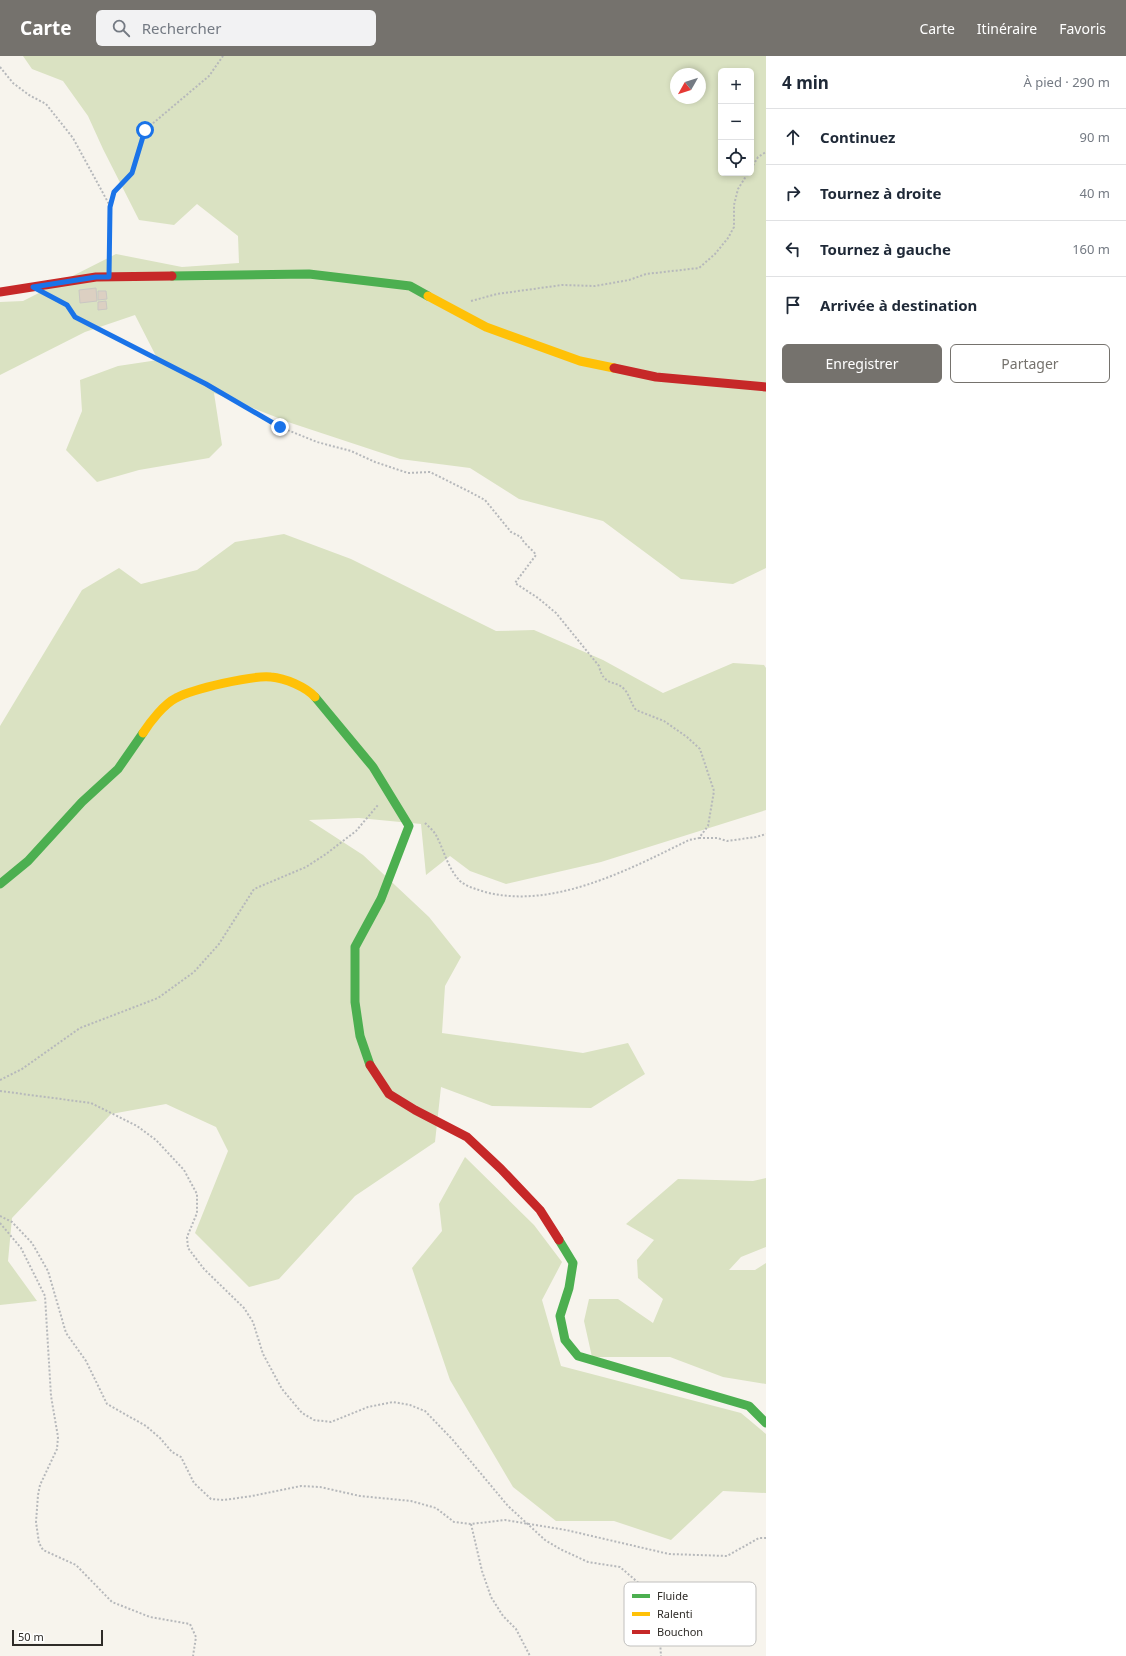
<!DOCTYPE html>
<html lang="fr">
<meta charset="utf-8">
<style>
:root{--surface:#fff;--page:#f2f2f3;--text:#1f2937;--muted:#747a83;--line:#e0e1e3;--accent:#75726d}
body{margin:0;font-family:"Noto Sans",sans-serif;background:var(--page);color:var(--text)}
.controls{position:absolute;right:12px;top:12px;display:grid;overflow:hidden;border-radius:6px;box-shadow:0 2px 6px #0003}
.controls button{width:36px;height:36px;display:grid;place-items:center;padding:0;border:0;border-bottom:1px solid var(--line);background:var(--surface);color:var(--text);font:20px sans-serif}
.compass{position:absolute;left:670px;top:12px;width:36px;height:36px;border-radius:50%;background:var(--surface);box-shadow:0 2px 6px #0003;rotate:231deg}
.scale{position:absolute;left:12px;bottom:10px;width:91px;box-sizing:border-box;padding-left:4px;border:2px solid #2f2c28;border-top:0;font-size:11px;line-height:14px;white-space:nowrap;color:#2f2c28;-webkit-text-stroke:3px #fff;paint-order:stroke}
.stop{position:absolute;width:12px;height:12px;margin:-9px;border:3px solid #1a73e8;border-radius:50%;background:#fff}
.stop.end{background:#1a73e8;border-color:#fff;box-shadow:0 1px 4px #0008}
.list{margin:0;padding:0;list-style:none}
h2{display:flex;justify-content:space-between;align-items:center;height:52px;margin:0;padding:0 16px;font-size:17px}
h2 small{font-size:13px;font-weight:400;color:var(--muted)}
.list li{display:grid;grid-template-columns:26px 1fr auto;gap:12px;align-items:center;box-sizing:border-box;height:56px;padding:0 16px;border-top:1px solid var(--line)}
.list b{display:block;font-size:15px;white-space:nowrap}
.list em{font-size:13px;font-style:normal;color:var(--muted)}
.actions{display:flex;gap:8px;padding:12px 16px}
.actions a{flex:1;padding:9px 0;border:1px solid var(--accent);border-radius:6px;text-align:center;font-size:14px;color:var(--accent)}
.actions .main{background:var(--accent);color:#fff}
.icon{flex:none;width:22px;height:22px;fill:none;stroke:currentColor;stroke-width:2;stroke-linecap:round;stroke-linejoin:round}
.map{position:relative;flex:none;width:766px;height:1600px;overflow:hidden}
header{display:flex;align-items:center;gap:24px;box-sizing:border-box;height:56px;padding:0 20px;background:var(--accent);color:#fff}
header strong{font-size:19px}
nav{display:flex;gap:22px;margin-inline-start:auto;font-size:14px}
.search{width:280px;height:36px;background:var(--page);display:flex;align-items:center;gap:10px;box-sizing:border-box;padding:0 14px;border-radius:6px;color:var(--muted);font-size:15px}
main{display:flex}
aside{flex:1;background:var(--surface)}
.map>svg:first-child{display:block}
.green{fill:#dae2c2;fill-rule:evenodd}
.building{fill:#dcd0c2;stroke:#cac7c3}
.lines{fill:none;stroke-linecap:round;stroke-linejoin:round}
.path{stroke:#b6b8bb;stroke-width:2;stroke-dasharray:2 2;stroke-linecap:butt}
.fast{stroke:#4caf50;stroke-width:9}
.slow{stroke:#ffc107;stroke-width:9}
.jam{stroke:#c62828;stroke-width:9}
.route{stroke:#1a73e8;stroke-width:5}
.key{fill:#fff;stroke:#c1c0be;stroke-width:1}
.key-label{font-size:11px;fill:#2f2c28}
</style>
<header>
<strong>Carte</strong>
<div class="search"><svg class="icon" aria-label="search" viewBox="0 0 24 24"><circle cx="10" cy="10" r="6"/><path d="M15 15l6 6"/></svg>Rechercher</div>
<nav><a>Carte</a><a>Itinéraire</a><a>Favoris</a></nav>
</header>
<main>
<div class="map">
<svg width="766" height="1600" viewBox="0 0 766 1600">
<rect width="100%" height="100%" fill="#f7f4ed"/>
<!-- green -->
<path class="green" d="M23 0H766V512L733 528 681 523 603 465 519 443 470 412 400 403 291 367 214 337 222 389 209 402 139 414 97 426 66 394 82 355 80 324 118 310 158 304 135 259 85 276 0 319V246L23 245 116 198 182 211 239 207 238 180 197 148 174 169 139 164 103 93 88 60 63 25 32 13ZM721 15H751V117H721ZM676 18H700V42H676Z
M284 478 351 503 496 575 534 574 603 604 663 637 733 607 764 609 766 612V754L601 806 506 828 470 815 450 800 426 819 421 768 359 762 309 764 363 799 429 861 461 901 445 930 442 977 583 997 628 987 645 1018 591 1052 492 1050 441 1031 435 1086 355 1140 279 1223 249 1231 195 1177 228 1095 216 1071 166 1048 111 1058 12 1162 8 1205 37 1245 0 1249V670L82 534 119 512 141 528 197 514 235 486Z
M465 1101 534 1169 562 1206 542 1244 561 1310 741 1357 766 1378V1437L723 1435 671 1484 614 1465H556L513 1431 450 1324 412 1212 442 1175 439 1148Z
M766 1122V1191L741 1201 729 1214H755L766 1207V1328L723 1321 670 1301H592L584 1265 589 1243H618L653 1267 663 1243 638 1222 637 1204 654 1184 626 1168 678 1123 753 1125Z"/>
<!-- building -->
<path class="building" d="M96 232 97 245 80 247 79 234Z
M98 235H106L107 243 98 244Z
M106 245 107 253 98 254V246Z"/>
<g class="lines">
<!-- path -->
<path class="path" d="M0 11 13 27 29 39 46 48 73 82 110 150
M751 113 758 101 766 96
M109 206 110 151 114 136 132 117 145 74 209 20 223 0
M56 243 67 249 75 261 206 328 280 371 317 386 351 395 375 406 408 417 430 416 468 435 485 444 511 476 521 481C522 486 532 493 536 499L515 527 538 542 556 557 599 610C604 632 616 623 625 634 630 640 631 648 636 654L664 665 687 681 700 693 714 735 708 770 699 782 689 784C630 813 553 854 485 836 476 833 467 831 460 825 448 813 444 794 436 779 433 774 428 770 424 766
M471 245 497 238 562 229 595 230 629 224 646 218 699 212 715 198 728 182 734 171V149L738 133 748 117
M699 782H717L727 785 756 781 766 778
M0 1024 22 1013 80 972 158 942 194 916 219 888 254 833 306 811 326 798 356 775 378 749
M0 1035 91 1047 137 1070 156 1084 184 1114 197 1138V1157L187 1181 188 1192 204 1213 244 1252 253 1266 263 1298 282 1333 302 1357 314 1364 331 1366 368 1351 393 1346 410 1349 425 1355 452 1383 508 1450 545 1484 560 1493 588 1506 620 1511 641 1529 653 1551 659 1569 661 1600
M0 1160 12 1166 32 1187 48 1215 66 1277 86 1305 107 1348 146 1370 160 1382 172 1396 181 1401 194 1427 211 1443 224 1444 252 1440 301 1430 320 1431 360 1440 411 1445 436 1452 454 1466 471 1468 505 1464 566 1474 669 1498 727 1500 759 1482H766
M0 1167 21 1192 45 1240 51 1340 58 1381 57 1393 40 1429 38 1439 36 1466 39 1487 43 1494 76 1509 112 1546 150 1561 190 1568 196 1581 193 1600
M471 1468 482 1515 491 1541 503 1560 516 1573 530 1600"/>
<!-- fast -->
<path class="fast" d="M172 220 309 218 410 230 428 240
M315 641 373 711 409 770 381 843 355 891V946L360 980 370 1009
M0 828 28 805 82 746 118 713 143 677
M559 1184 573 1207 569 1232 560 1260 565 1284 578 1300 749 1350 766 1367"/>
<!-- slow -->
<path class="slow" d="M428 240 486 271 580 305 614 312
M143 677C150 666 164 648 176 642 193 633 252 619 271 621 285 622 306 631 315 641"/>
<!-- jam -->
<path class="jam" d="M0 236 96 221 172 220
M614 312 656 321 766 331
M370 1009 389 1038 415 1054 467 1081 501 1113 540 1154 559 1184"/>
</g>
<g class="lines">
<!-- route -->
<path class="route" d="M145 74 132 117 114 136 110 151 109 221H96L33 231 67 249 75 261 206 328 280 371"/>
</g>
<!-- legend -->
<rect x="624" y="1526" width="132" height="64" rx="6" class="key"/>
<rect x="632" y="1538" width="18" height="4" fill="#4caf50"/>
<rect x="632" y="1556" width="18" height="4" fill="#ffc107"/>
<rect x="632" y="1574" width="18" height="4" fill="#c62828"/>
<g class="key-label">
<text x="657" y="1544">Fluide</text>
<text x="657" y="1562">Ralenti</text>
<text x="657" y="1580">Bouchon</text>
</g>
</svg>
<div class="controls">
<button>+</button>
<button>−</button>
<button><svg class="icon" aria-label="locate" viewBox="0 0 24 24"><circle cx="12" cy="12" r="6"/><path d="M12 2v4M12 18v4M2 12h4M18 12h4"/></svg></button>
</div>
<svg class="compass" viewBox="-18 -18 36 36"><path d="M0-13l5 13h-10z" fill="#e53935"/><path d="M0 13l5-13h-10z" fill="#747a83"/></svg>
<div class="scale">50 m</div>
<div class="stop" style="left:145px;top:74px"></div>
<div class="stop end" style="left:280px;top:371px"></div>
</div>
<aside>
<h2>4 min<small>À pied · 290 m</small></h2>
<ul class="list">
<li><svg class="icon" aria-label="ahead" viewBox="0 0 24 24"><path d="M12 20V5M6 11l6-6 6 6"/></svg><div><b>Continuez</b></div><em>90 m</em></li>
<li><svg class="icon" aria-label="right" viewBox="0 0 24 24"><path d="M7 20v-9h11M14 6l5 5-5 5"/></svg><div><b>Tournez à droite</b></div><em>40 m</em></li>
<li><svg class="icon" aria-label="left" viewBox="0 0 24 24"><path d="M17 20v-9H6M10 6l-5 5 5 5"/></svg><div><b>Tournez à gauche</b></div><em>160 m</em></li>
<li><svg class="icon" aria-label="arrive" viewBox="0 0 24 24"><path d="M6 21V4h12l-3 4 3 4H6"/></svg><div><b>Arrivée à destination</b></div></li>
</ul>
<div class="actions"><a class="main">Enregistrer</a><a>Partager</a></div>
</aside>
</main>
